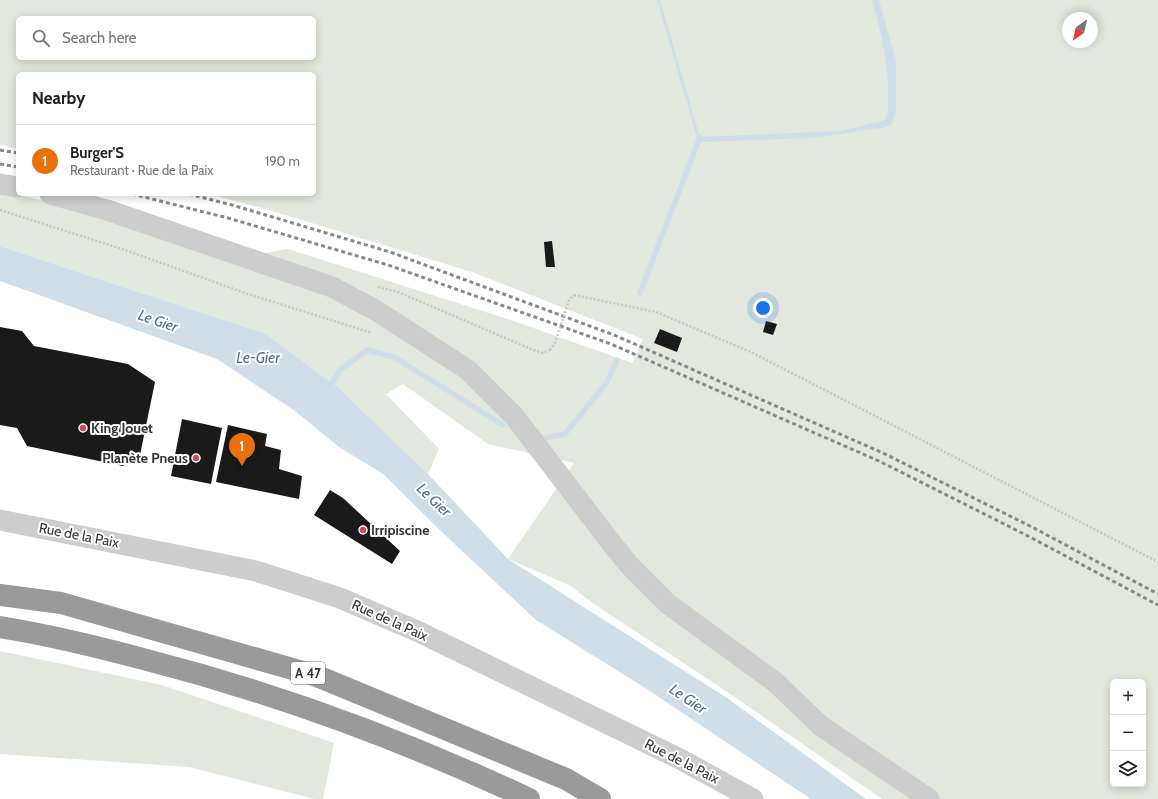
<!DOCTYPE html>
<meta charset="utf-8">
<style>
:root{--surface:#fff;--page:#f2f2f2;--text:#202124;--muted:#757577;--line:#e0e0e0;--accent:#d93025}
body{margin:0;font-family:Cabin,sans-serif;background:var(--page);color:var(--text)}
.controls{position:absolute;right:12px;bottom:12px;display:grid;overflow:hidden;border-radius:6px;box-shadow:0 2px 10px #0003}
.controls button{width:36px;height:36px;display:grid;place-items:center;padding:0;border:0;border-bottom:1px solid var(--line);background:var(--surface);color:var(--text);font:20px sans-serif}
.compass{position:absolute;left:1062px;top:12px;width:36px;height:36px;border-radius:50%;background:var(--surface);box-shadow:0 2px 10px #0003;rotate:214deg}
.you{position:absolute;left:763px;top:308px;width:14px;height:14px;margin:-10px;border:3px solid #fff;border-radius:50%;background:#1a73e8;box-shadow:0 0 0 6px #1a73e833}
.badge{display:grid;place-items:center;width:26px;height:26px;border-radius:50%;background:var(--accent);color:#fff;font-size:13px;font-weight:700}
.pin{position:absolute;translate:-50% -33px;filter:drop-shadow(0 1px 2px #0008)}
.pin::after{content:'';position:absolute;top:21px;width:14px;height:12px;background:inherit;clip-path:polygon(0 0,100% 0,50% 100%)}
.list{margin:0;padding:0;list-style:none}
h2{display:flex;justify-content:space-between;align-items:center;height:52px;margin:0;padding:0 16px;font-size:17px}
h2 small{font-size:13px;font-weight:400;color:var(--muted)}
.list li{display:grid;grid-template-columns:26px 1fr auto;gap:12px;align-items:center;box-sizing:border-box;height:72px;padding:0 16px;border-top:1px solid var(--line)}
.list b{display:block;font-size:15px;white-space:nowrap}
.list p{margin:0;font-size:13px;white-space:nowrap;color:var(--muted)}
.list em{font-size:13px;font-style:normal;color:var(--muted)}
.icon{flex:none;width:22px;height:22px;fill:none;stroke:currentColor;stroke-width:2;stroke-linecap:round;stroke-linejoin:round}
.map{position:relative;flex:none;width:1158px;height:799px;overflow:hidden}
.search{position:absolute;background:var(--surface);box-shadow:0 2px 10px #0003;left:16px;top:16px;width:300px;height:44px;display:flex;align-items:center;gap:10px;box-sizing:border-box;padding:0 14px;border-radius:6px;color:var(--muted);font-size:15px}
.panel{position:absolute;background:var(--surface);box-shadow:0 2px 10px #0003;left:16px;top:72px;width:300px;height:124px;border-radius:6px}
.map>svg:first-child{display:block}
.green{fill:#e2e8dd;fill-rule:evenodd}
.water{fill:#cfdee8}
.lines{fill:none;stroke-linecap:round;stroke-linejoin:round}
.stream{stroke:#cfdee8;stroke-width:5.5}
.building{fill:#1a1a1a}
.path{stroke:#c7c7c7;stroke-width:2.5;stroke-dasharray:2 2;stroke-linecap:butt}
.minor{stroke:#cdcdcd;stroke-width:21}
.motorway{stroke:#9a9a9a;stroke-width:22}
.rail{stroke:#888;stroke-width:3;stroke-dasharray:4 3;stroke-linecap:butt}
.path-bridge{stroke:#c7c7c7;stroke-width:2.5;stroke-dasharray:2 2;stroke-linecap:butt}
.poi-dot{fill:#d14d52;stroke:#fff;stroke-width:1.5}
.labels{text-anchor:middle;stroke-width:4;stroke-linejoin:round;paint-order:stroke}
.shield{fill:#fff;stroke:#707070;stroke-width:1}
.shield-label{font-size:13px;font-weight:bold;fill:#333}
.poi-label{font-size:14px;font-weight:bold;fill:#333;stroke:#fff;text-anchor:start}
.street-label{font-size:14px;fill:#333;stroke:#fff}
.water-label{font-size:15px;font-style:italic;fill:#496f8c;stroke:#fff}
</style>
<div class="map">
<svg width="1158" height="799" viewBox="0 0 1158 799">
<rect width="100%" height="100%" fill="#fff"/>
<!-- green -->
<path class="green" d="M0 0H1158V799H882L723 689 594 604 569 585 508 559 574 463 488 444 403 384 386 394 439 449 428 474 339 388 266 334 0 246V190L89 212 224 260 288 249 511 320 632 363 643 339 472 272 266 209 208 194H314V74H18V149L0 145ZM18 18H314V58H18ZM1068 18H1092V42H1068ZM1113 682H1143V784H1113Z
M0 651 162 685 334 743 323 799H314L190 767 0 754Z"/>
<!-- water -->
<path class="water" d="M657 0H660L700 137 840 131 883 121C889 115 888 106 888 98 889 63 881 33 872 0H879L896 61V111L891 125 881 128 812 138 698 142Z
M0 246 266 334 339 388 428 474 508 559 727 698 866 799H811L647 689 536 620 445 535 383 474 339 447 295 411 217 359 0 281Z"/>
<g class="lines">
<!-- stream -->
<path class="stream" d="M640 293 700 137
M329 388 340 370 367 350 394 357 503 425
M542 438 565 434 607 382 617 360"/>
</g>
<!-- building -->
<path class="building" d="M552 241 555 267H546L544 242Z
M766 321 777 324 773 335 763 332Z
M0 327 22 331 34 346 128 364 155 382 140 455 123 466 27 446 17 428 0 425Z
M660 329 682 338 677 352 654 343Z
M182 419 222 428 211 484 171 476Z
M228 425 267 434 265 446 281 450 279 469 302 476 299 499 216 482Z
M330 490 343 498 400 551 392 564 314 515Z"/>
<g class="lines">
<!-- path -->
<path class="path" d="M0 210 125 250 245 293 372 333
M378 287 398 292 531 349 543 353 550 350
M574 295 656 312 753 353 1158 562"/>
<!-- minor -->
<path class="minor" d="M0 184 18 187
M50 194 107 210 332 287 377 311 468 370 514 416 609 540 629 565 668 604 775 682 821 726 929 799
M0 520 256 571 340 598 419 632 680 759 753 799"/>
<!-- motorway -->
<path class="motorway" d="M0 595 61 603 317 676 566 779 600 799
M0 627C50 635 99 647 147 660 279 694 406 741 529 799"/>
<!-- rail -->
<path class="rail" d="M0 150 18 153
M0 164 18 167
M132 194 228 218 388 265 611 344 879 461 1026 535 1158 605
M189 194 232 205 390 252 614 335 883 453 1030 526 1158 594"/>
<!-- path-bridge -->
<path class="path-bridge" d="M550 350 555 343 569 300 574 295"/>
</g>
<!-- markers -->
<g class="poi-dot">
<circle cx="83" cy="428" r="4"/>
<circle cx="196" cy="458" r="4"/>
<circle cx="363" cy="530" r="4"/>
</g>
<g class="labels">
<!-- shield labels -->
<rect class="shield" x="291" y="662" width="34" height="22" rx="3"/>
<g class="shield-label">
<text x="308" y="678">A 47</text>
</g>
<!-- poi labels -->
<g class="poi-label">
<text x="91" y="433">King Jouet</text>
<text x="188" y="463" text-anchor="end">Planète Pneus</text>
<text x="371" y="535">Irripiscine</text>
</g>
<!-- street labels -->
<g class="street-label">
<text transform="translate(79 535) rotate(11)" y="5">Rue de la Paix</text>
<text transform="translate(390 620) rotate(24)" y="5">Rue de la Paix</text>
<text transform="translate(682 761) rotate(27)" y="5">Rue de la Paix</text>
</g>
<!-- water labels -->
<g class="water-label">
<text transform="translate(158 321) rotate(19)" y="5">Le Gier</text>
<text x="258" y="363">Le-Gier</text>
<text transform="translate(434 500) rotate(43)" y="5">Le Gier</text>
<text transform="translate(688 699) rotate(34)" y="5">Le Gier</text>
</g>
</g>
</svg>
<div class="controls">
<button>+</button>
<button>−</button>
<button><svg class="icon" aria-label="layers" viewBox="0 0 24 24"><path d="M12 4l9 5-9 5-9-5zM3 14l9 5 9-5"/></svg></button>
</div>
<svg class="compass" viewBox="-18 -18 36 36"><path d="M0-13l5 13h-10z" fill="#e53935"/><path d="M0 13l5-13h-10z" fill="#757577"/></svg>
<div class="you"></div>
<div class="pin badge" style="left:242px;top:466px;background:#e8710a">1</div>
<div class="search"><svg class="icon" aria-label="search" viewBox="0 0 24 24"><circle cx="10" cy="10" r="6"/><path d="M15 15l6 6"/></svg>Search here</div>
<section class="panel">
<h2>Nearby<small></small></h2>
<ul class="list">
<li><span class="badge" style="background:#e8710a">1</span><div><b>Burger'S</b><p>Restaurant · Rue de la Paix</p></div><em>190 m</em></li>
</ul>
</section>
</div>
